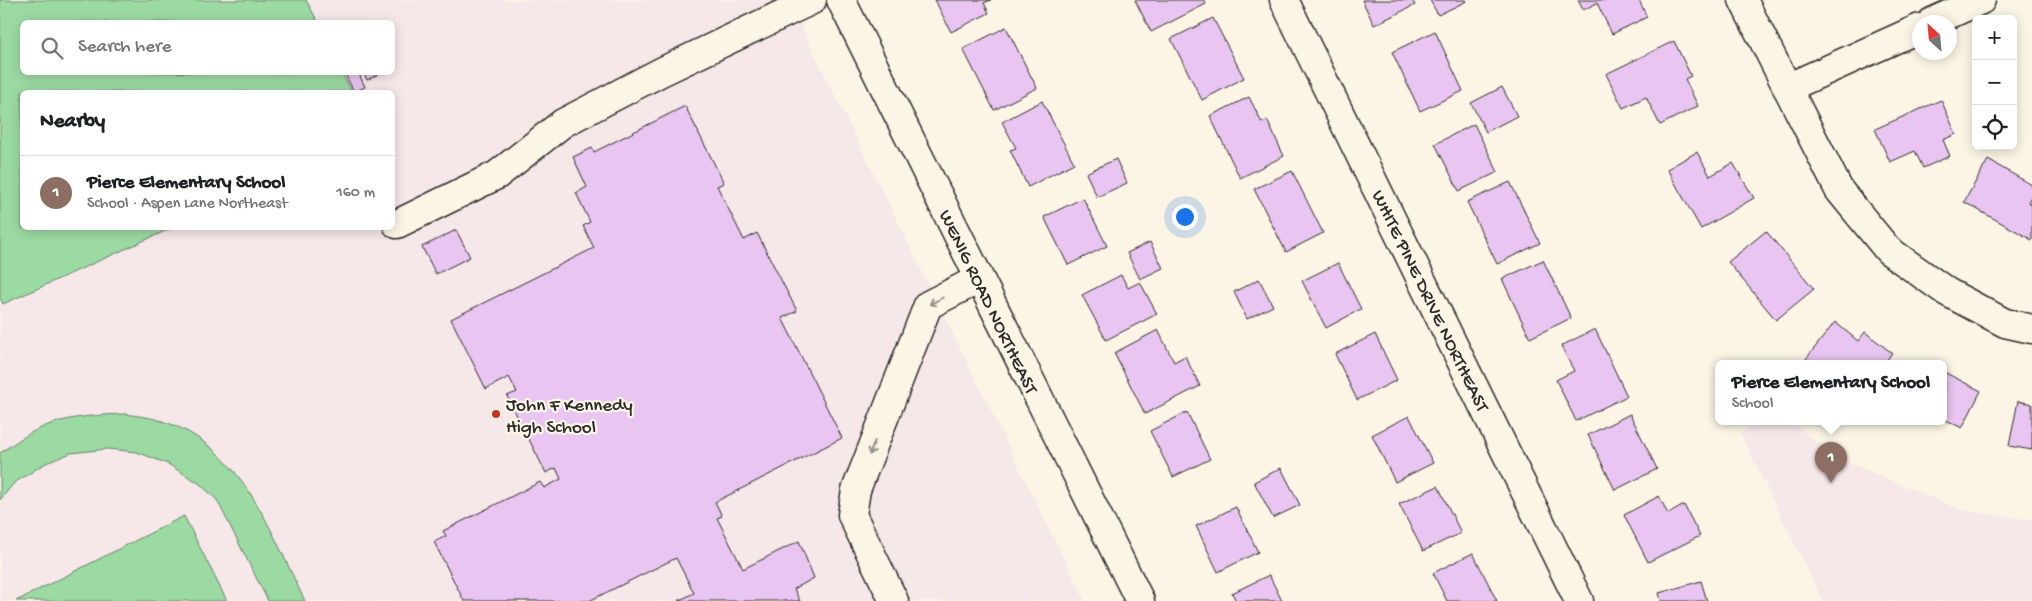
<!DOCTYPE html>
<meta charset="utf-8">
<style>
:root{--surface:#fff;--page:#f2f2f2;--text:#202124;--muted:#757577;--line:#e0e0e0;--accent:#c8321e}
body{margin:0;font-family:"Gochi Hand",sans-serif;background:var(--page);color:var(--text)}
.controls{position:absolute;right:15px;top:15px;display:grid;overflow:hidden;border-radius:8px;box-shadow:0 2px 12px #0003}
.controls button{width:45px;height:45px;display:grid;place-items:center;padding:0;border:0;border-bottom:1px solid var(--line);background:var(--surface);color:var(--text);font:25px sans-serif}
.compass{position:absolute;left:1912px;top:15px;width:45px;height:45px;border-radius:50%;background:var(--surface);box-shadow:0 2px 12px #0003;rotate:334deg}
.you{position:absolute;left:1184px;top:216px;width:18px;height:18px;margin:-12px;border:4px solid #fff;border-radius:50%;background:#1a73e8;box-shadow:0 0 0 8px #1a73e833}
.badge{display:grid;place-items:center;width:32px;height:32px;border-radius:50%;background:var(--accent);color:#fff;font-size:16px;font-weight:700}
.pin{position:absolute;translate:-50% -41px;filter:drop-shadow(0 1px 2px #0008)}
.pin::after{content:'';position:absolute;top:26px;width:18px;height:15px;background:inherit;clip-path:polygon(0 0,100% 0,50% 100%)}
.popup{position:absolute;left:1715px;top:360px;width:232px;height:65px;box-sizing:border-box;display:grid;place-content:center;border-radius:8px;background:var(--surface);filter:drop-shadow(0 1px 4px #0005);font-size:16px;white-space:nowrap;color:var(--muted)}
.popup b{font-size:19px;color:var(--text)}
.popup::after{content:'';position:absolute;left:50%;top:100%;margin-left:-10px;border:10px solid transparent;border-top-color:var(--surface)}
.list{margin:0;padding:0;list-style:none}
h2{display:flex;justify-content:space-between;align-items:center;height:65px;margin:0;padding:0 20px;font-size:21px}
h2 small{font-size:16px;font-weight:400;color:var(--muted)}
.list li{display:grid;grid-template-columns:32px 1fr auto;gap:15px;align-items:center;box-sizing:border-box;height:75px;padding:0 20px;border-top:1px solid var(--line)}
.list b{display:block;font-size:19px;white-space:nowrap}
.list p{margin:0;font-size:16px;white-space:nowrap;color:var(--muted)}
.list em{font-size:16px;font-style:normal;color:var(--muted)}
.icon{flex:none;width:28px;height:28px;fill:none;stroke:currentColor;stroke-width:2;stroke-linecap:round;stroke-linejoin:round}
.map{position:relative;flex:none;width:2032px;height:601px;overflow:hidden}
.search{position:absolute;background:var(--surface);box-shadow:0 2px 12px #0003;left:20px;top:20px;width:375px;height:55px;display:flex;align-items:center;gap:12px;box-sizing:border-box;padding:0 18px;border-radius:8px;color:var(--muted);font-size:19px}
.panel{position:absolute;background:var(--surface);box-shadow:0 2px 12px #0003;left:20px;top:90px;width:375px;height:140px;border-radius:8px}
.map>svg:first-child{display:block}
.built{fill:#f6e7e9;fill-rule:evenodd}
.green{fill:#9bdaa3;stroke:#638267}
.building{fill:#e9c5f1;stroke:#2b2b2b}
.lines{fill:none;stroke-linecap:round;stroke-linejoin:round}
.minor-casing{stroke:#2b2b2b;stroke-width:31}
.minor{stroke:#fcf5e5;stroke-width:28}
.oneway{stroke:#949088}
.poi-dot{fill:#c8321e;stroke:#fcf5e5;stroke-width:2}
.labels{text-anchor:middle;stroke-width:4.5;stroke-linejoin:round;paint-order:stroke}
.street-label{font-size:19px;fill:#2b2b2b;stroke:#fcf5e5}
.poi-label{font-size:19px;fill:#2b2b2b;stroke:#fcf5e5;text-anchor:start}
</style>
<div class="map">
<svg width="2032" height="601" viewBox="0 0 2032 601">
<rect width="100%" height="100%" fill="#fcf5e5"/>
<filter id="ink" filterUnits="userSpaceOnUse"><feTurbulence type="fractalNoise" baseFrequency=".02" numOctaves="2"/><feDisplacementMap in="SourceGraphic" scale="10" xChannelSelector="R" yChannelSelector="G"/><feConvolveMatrix kernelMatrix="1 2 1 2 8 2 1 2 1" color-interpolation-filters="sRGB"/></filter>
<g filter="url(#ink)">
<!-- built -->
<path class="built" d="M0 0H788L1085 601H0ZM22 22H392V72H22ZM22 92H392V228H22Z
M1764 422H1792L1833 456 1961 510 2032 520V601H1823L1740 433Z"/>
<!-- green -->
<path class="green" d="M0 0H306L318 22H22V72L342 73 352 92H22V228H172L3 304 0 298Z
M125 414C137 416 151 417 162 421 243 446 271 533 305 601H268L217 500 200 484 168 464 137 452 107 449 71 453 46 463 14 483 0 500V453C16 442 32 430 51 424 74 416 100 415 125 414Z
M184 516 227 601H16Z"/>
<!-- building -->
<path class="building" d="M935 0H991L984 3 989 13 951 32Z
M1135 0H1204L1206 4 1151 32Z
M1362 0H1412L1415 5 1374 25Z
M1430 0H1466L1467 1 1438 15Z
M1578 0H1639L1647 17 1612 34 1597 3 1583 10Z
M1213 18 1244 78 1202 100 1171 39Z
M1006 27 1037 88 994 110 963 49Z
M1435 31 1463 91 1420 111 1392 52Z
M1674 41 1691 76 1685 79 1698 106 1660 125 1646 97 1623 108 1606 74Z
M344 72H358L365 87 354 92Z
M363 72H379V74L367 80Z
M1502 87 1517 116 1486 132 1471 103Z
M1249 97 1262 123 1267 120 1284 156 1240 178 1210 116Z
M1941 100 1956 134 1943 140 1950 156 1923 168 1915 151 1890 162 1875 129Z
M1042 101 1074 163 1028 187 1010 150 1016 148 1002 122Z
M685 106 724 183 717 186 744 240 757 233 797 311 782 318 842 438 715 502 722 516 717 518 743 569 799 541 814 578 794 589 800 601H678L694 593 676 558 589 601H464L434 542 446 536 443 531 540 482 544 488 561 479 556 468 546 473 507 396 517 392 509 377 486 389 451 319 594 248 583 226 590 222 576 193 587 187 573 157 592 148 594 152Z
M1474 124 1498 172 1459 191 1435 144Z
M1697 152 1710 176 1733 163 1754 198 1701 229 1667 169Z
M1116 159 1127 183 1097 197 1086 173Z
M1988 160 2032 185V195L2028 202 2032 204V240L1964 202Z
M1292 171 1323 233 1286 252 1254 189Z
M1510 182 1540 243 1497 264 1467 202Z
M1083 198 1107 246 1068 265 1044 217Z
M456 230 470 257 436 274 422 247Z
M1766 231 1814 289 1776 320 1728 262Z
M1150 242 1163 268 1140 279 1127 253Z
M1543 260 1571 318 1530 338 1502 279Z
M1338 263 1361 309 1326 328 1302 281Z
M1121 275 1128 288 1140 282 1157 314 1106 340 1082 295Z
M1259 279 1273 306 1247 319 1234 292Z
M1835 322 1858 341 1865 332 1892 353 1884 364H1802Z
M1595 329 1627 396 1576 421 1556 380 1574 371 1561 346Z
M1158 330 1174 362 1185 356 1200 386 1145 414 1114 353Z
M1375 334 1397 380 1357 400 1335 354Z
M1944 372 1981 391 1962 428 1944 419Z
M2018 401 2032 404V450L2009 446Z
M1187 412 1210 459 1173 477 1150 431Z
M1630 414 1657 469 1615 490 1588 435Z
M1409 416 1433 463 1395 482 1372 435Z
M1281 468 1300 505 1273 518 1254 482Z
M1438 486 1461 533 1423 551 1399 504Z
M1659 496 1668 514 1684 505 1700 536 1648 562 1624 515Z
M1236 507 1258 552 1218 572 1196 526Z
M1473 553 1497 601H1447L1433 573Z
M1269 575 1282 601H1236L1232 593Z
M1701 581 1707 601H1661L1659 593Z"/>
<g class="lines">
<defs>
<path id="minor" d="M841 0 1140 601
M1284 0 1579 601
M1743 0 1839 190 1888 250 1947 292 2005 323 2032 329
M1932 22 1981 0
M1787 88 1920 28
M397 224 497 175 563 123 661 72 812 0
M894 601 852 515 856 490 928 305 979 279"/>
</defs>
<!-- minor casing -->
<use href="#minor" class="minor-casing"/>
<!-- minor -->
<use href="#minor" class="minor"/>
</g>
<!-- one-way arrows -->
<defs><path id="oneway-shaft" d="M-6 0H5M1.5-3L5.5 0L1.5 3" fill="none" stroke-width="1.6" stroke-linecap="round" stroke-linejoin="round" transform="scale(1.25)"/></defs>
<g class="oneway">
<use href="#oneway-shaft" transform="translate(936 301) rotate(153)"/>
<use href="#oneway-shaft" transform="translate(872 448) rotate(111)"/>
</g>
</g>
<!-- markers -->
<circle class="poi-dot" cx="496" cy="414" r="5"/>
<g class="labels">
<!-- street labels -->
<g class="street-label">
<text transform="translate(1432 300) rotate(64)" y="7">WHITE PINE DRIVE NORTHEAST</text>
<text transform="translate(990 301) rotate(64)" y="7">WENIG ROAD NORTHEAST</text>
</g>
<!-- poi labels -->
<g class="poi-label">
<text x="506" y="410">John F Kennedy<tspan x="506" dy="22">High School</tspan></text>
</g>
</g>
</svg>
<div class="controls">
<button>+</button>
<button>−</button>
<button><svg class="icon" aria-label="locate" viewBox="0 0 24 24"><circle cx="12" cy="12" r="6"/><path d="M12 2v4M12 18v4M2 12h4M18 12h4"/></svg></button>
</div>
<svg class="compass" viewBox="-18 -18 36 36"><path d="M0-13l5 13h-10z" fill="#e53935"/><path d="M0 13l5-13h-10z" fill="#757577"/></svg>
<div class="you"></div>
<div class="pin badge" style="left:1831px;top:483px;background:#8d6e63">1</div>
<div class="popup"><b>Pierce Elementary School</b>School</div>
<div class="search"><svg class="icon" aria-label="search" viewBox="0 0 24 24"><circle cx="10" cy="10" r="6"/><path d="M15 15l6 6"/></svg>Search here</div>
<section class="panel">
<h2>Nearby<small></small></h2>
<ul class="list">
<li><span class="badge" style="background:#8d6e63">1</span><div><b>Pierce Elementary School</b><p>School · Aspen Lane Northeast</p></div><em>160 m</em></li>
</ul>
</section>
</div>
